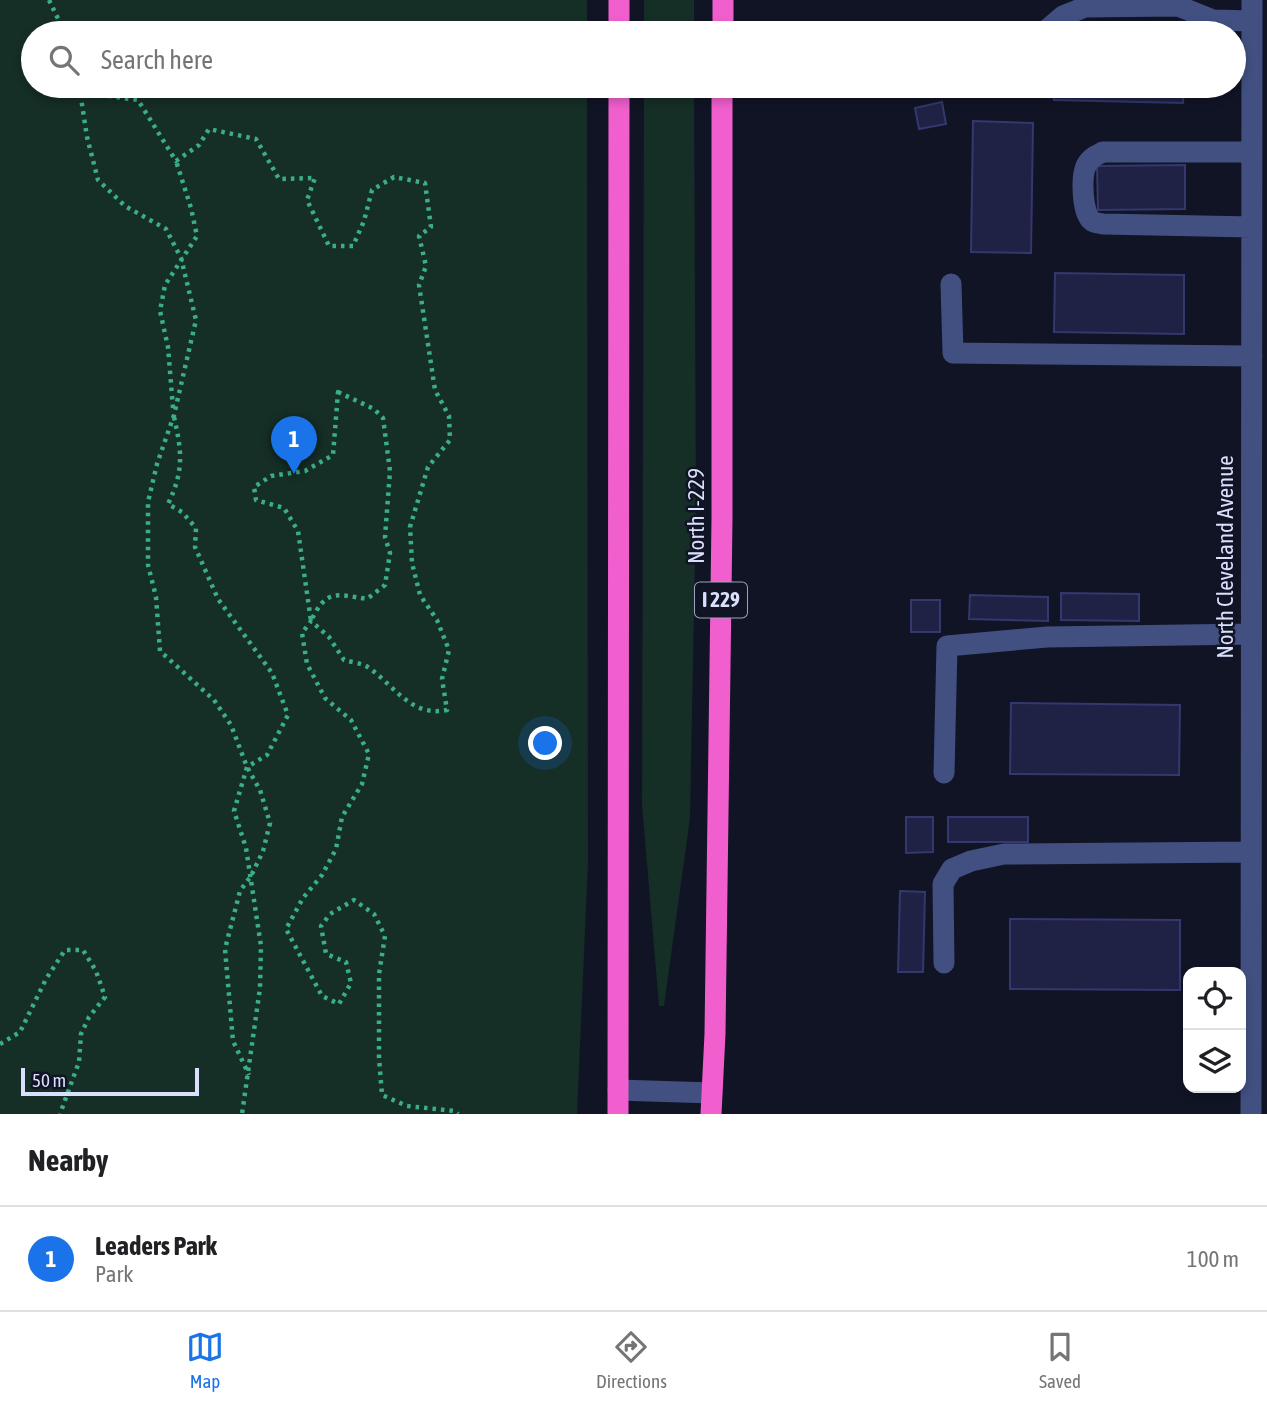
<!DOCTYPE html>
<style>
:root{--surface:#fff;--page:#f6f6f6;--text:#202124;--muted:#757577;--line:#e0e0e0;--accent:#1a73e8}
body{margin:0;font-family:"Asap Condensed",sans-serif;background:var(--page);color:var(--text)}
.controls{position:absolute;right:21px;bottom:21px;display:grid;overflow:hidden;border-radius:14px;box-shadow:0 4px 10px #0003}
.controls button{width:63px;height:63px;display:grid;place-items:center;padding:0;border:0;border-bottom:2px solid var(--line);background:var(--surface);color:var(--text);font:35px sans-serif}
.scale{position:absolute;left:21px;bottom:18px;width:178px;box-sizing:border-box;padding-left:7px;border:4px solid #d9dffc;border-top:0;font-size:19px;line-height:24px;white-space:nowrap;color:#d9dffc;-webkit-text-stroke:5px #111425;paint-order:stroke}
.you{position:absolute;left:546px;top:744px;width:24px;height:24px;margin:-18px;border:5px solid #fff;border-radius:50%;background:#1a73e8;box-shadow:0 0 0 10px #1a73e833}
.badge{display:grid;place-items:center;width:46px;height:46px;border-radius:50%;background:var(--accent);color:#fff;font-size:23px;font-weight:700}
.pin{position:absolute;translate:-50% -58px;filter:drop-shadow(0 2px 4px #0008)}
.pin::after{content:'';position:absolute;top:37px;width:24px;height:21px;background:inherit;clip-path:polygon(0 0,100% 0,50% 100%)}
.list{margin:0;padding:0;list-style:none}
h2{display:flex;justify-content:space-between;align-items:center;height:91px;margin:0;padding:0 28px;font-size:30px}
h2 small{font-size:23px;font-weight:400;color:var(--muted)}
.list li{display:grid;grid-template-columns:46px 1fr auto;gap:21px;align-items:center;box-sizing:border-box;height:105px;padding:0 28px;border-top:2px solid var(--line)}
.list b{display:block;font-size:26px;white-space:nowrap}
.list p{margin:0;font-size:23px;white-space:nowrap;color:var(--muted)}
.list em{font-size:23px;font-style:normal;color:var(--muted)}
.icon{flex:none;width:38px;height:38px;fill:none;stroke:currentColor;stroke-width:2;stroke-linecap:round;stroke-linejoin:round}
.map{position:relative;flex:none;width:1267px;height:1114px;overflow:hidden}
.search{position:absolute;background:var(--surface);box-shadow:0 4px 10px #0003;left:21px;right:21px;top:21px;height:77px;display:flex;align-items:center;gap:18px;box-sizing:border-box;padding:0 24px;border-radius:38px;color:var(--muted);font-size:26px}
.sheet{height:196px;background:var(--surface)}
nav{display:flex;justify-content:space-around;align-items:center;box-sizing:border-box;height:98px;border-top:2px solid var(--line);background:var(--surface);font-size:19px;color:var(--muted)}
nav a{display:grid;justify-items:center;gap:4px}
nav .on{color:var(--accent)}
.map>svg:first-child{display:block}
.green{fill:#152e26}
.building{fill:#1f2244;stroke:#33386e;stroke-width:2}
.lines{fill:none;stroke-linecap:round;stroke-linejoin:round}
.path{stroke:#3bae86;stroke-width:4.5;stroke-dasharray:3.5 5;stroke-linecap:butt}
.minor{stroke:#415080;stroke-width:21}
.highway{stroke:#f15fce;stroke-width:21}
.labels{text-anchor:middle;stroke-width:5;stroke-linejoin:round;paint-order:stroke}
.shield{fill:#111425;stroke:#9da2bc;stroke-width:2}
.shield-label{font-size:21px;font-weight:bold;fill:#d9dffc}
.street-label{font-size:23px;fill:#d9dffc;stroke:#111425}
</style>
<div class="map">
<svg width="1267" height="1114" viewBox="0 0 1267 1114">
<rect width="100%" height="100%" fill="#111425"/>
<!-- green -->
<path class="green" d="M0 0H587V33H33V86H587L588 862 577 1114H0Z
M644 0H694V33H644Z
M644 86H694L696 504 690 818 664 1006H659L642 804Z"/>
<!-- building -->
<path class="building" d="M1054 86H1184L1183 103 1054 100Z
M942 102 946 124 919 129 915 108Z
M973 121 1033 123 1031 253 971 252Z
M1185 165V209L1098 210 1097 166Z
M1055 273 1184 275V334L1054 332Z
M1061 593 1139 594V621L1061 620Z
M970 595 1048 597V621L969 619Z
M911 600H940V632H911Z
M1011 703 1180 705 1179 775 1010 774Z
M906 817H933V852L906 853Z
M948 817H1028V842H948Z
M900 891 925 892 923 972H898Z
M1010 919 1180 920V990L1010 989Z"/>
<g class="lines">
<!-- path -->
<path class="path" d="M49 0 65 33
M83 86 81 98 87 137 98 180 125 206 166 229 181 258 196 320 174 415 157 464 148 502V565L156 597 160 651 214 700 231 725 247 767 260 790 270 823 263 851 251 876 240 891 225 949 233 1041 249 1075
M96 86 102 95 138 100 176 161 199 145 209 129 256 139 279 179 315 178 307 200 329 246H353L364 221 372 190 394 177 425 183 431 227 419 236 426 266 419 285 435 390 449 416 450 440 428 467 410 527 412 563 420 595 437 620 449 650 442 679 447 710C410 718 393 683 366 666 360 663 351 662 344 660L329 637 311 621 302 633 307 664 325 698 351 720 369 754 362 784 342 817 336 849 322 875 303 898 286 929 322 996 339 1004 351 983 346 962 326 954 321 926 330 914 354 900 374 914 385 936 379 974V1058L382 1095 407 1106 455 1111 458 1114
M338 392 374 409 383 418 390 471 385 537 390 553 385 585 367 599C336 594 326 589 311 621L298 531 284 508 256 500 254 487 271 476 305 471 333 455Z
M173 408 168 347 160 311 165 285 197 236 191 208 176 161
M174 417C182 452 184 471 168 504L182 512 196 528 195 547 218 599 272 673 288 715 267 755 247 767 234 811 246 848 261 946 260 988 242 1114
M0 1044 20 1032 46 979 65 950H83L96 971 105 997 89 1017 81 1034 79 1062 60 1114"/>
<!-- minor -->
<path class="minor" d="M1043 33 1063 16 1085 7 1178 6 1213 20 1252 21
M1252 152H1103C1095 156 1090 158 1086 166 1081 177 1082 214 1092 221 1095 223 1099 223 1103 224L1252 227
M951 284 953 353 1252 356
M944 773 947 646 1047 637 1251 634
M944 963 943 884 952 869 971 861 1004 854 1251 852
M618 1090 712 1093
M1251 1114 1252 0"/>
<!-- highway -->
<path class="highway" d="M619 0V33
M723 33V0
M618 1114 619 86
M711 1114 715 1034 722 519V86"/>
</g>
<g class="labels">
<!-- shield labels -->
<rect class="shield" x="695" y="582.5" width="52" height="35" rx="5"/>
<g class="shield-label">
<text x="721" y="607">I 229</text>
</g>
<!-- street labels -->
<g class="street-label">
<text transform="translate(696 516) rotate(-90)" y="8">North I-229</text>
<text transform="translate(1225 557) rotate(-90)" y="8">North Cleveland Avenue</text>
</g>
</g>
</svg>
<div class="controls">
<button><svg class="icon" aria-label="locate" viewBox="0 0 24 24"><circle cx="12" cy="12" r="6"/><path d="M12 2v4M12 18v4M2 12h4M18 12h4"/></svg></button>
<button><svg class="icon" aria-label="layers" viewBox="0 0 24 24"><path d="M12 4l9 5-9 5-9-5zM3 14l9 5 9-5"/></svg></button>
</div>
<div class="scale">50 m</div>
<div class="you"></div>
<div class="pin badge" style="left:294px;top:474px">1</div>
<div class="search"><svg class="icon" aria-label="search" viewBox="0 0 24 24"><circle cx="10" cy="10" r="6"/><path d="M15 15l6 6"/></svg>Search here</div>
</div>
<section class="sheet">
<h2>Nearby<small></small></h2>
<ul class="list">
<li><span class="badge">1</span><div><b>Leaders Park</b><p>Park</p></div><em>100 m</em></li>
</ul>
</section>
<nav>
<a class="on"><svg class="icon" aria-label="map" viewBox="0 0 24 24"><path d="M3 6l6-2 6 2 6-2v14l-6 2-6-2-6 2zM9 4v14M15 6v14"/></svg>Map</a>
<a><svg class="icon" aria-label="directions" viewBox="0 0 24 24"><path d="M12 3l9 9-9 9-9-9zM9 14v-3h6M13 9l2 2-2 2"/></svg>Directions</a>
<a><svg class="icon" aria-label="saved" viewBox="0 0 24 24"><path d="M7 4h10v16l-5-4-5 4z"/></svg>Saved</a>
</nav>
